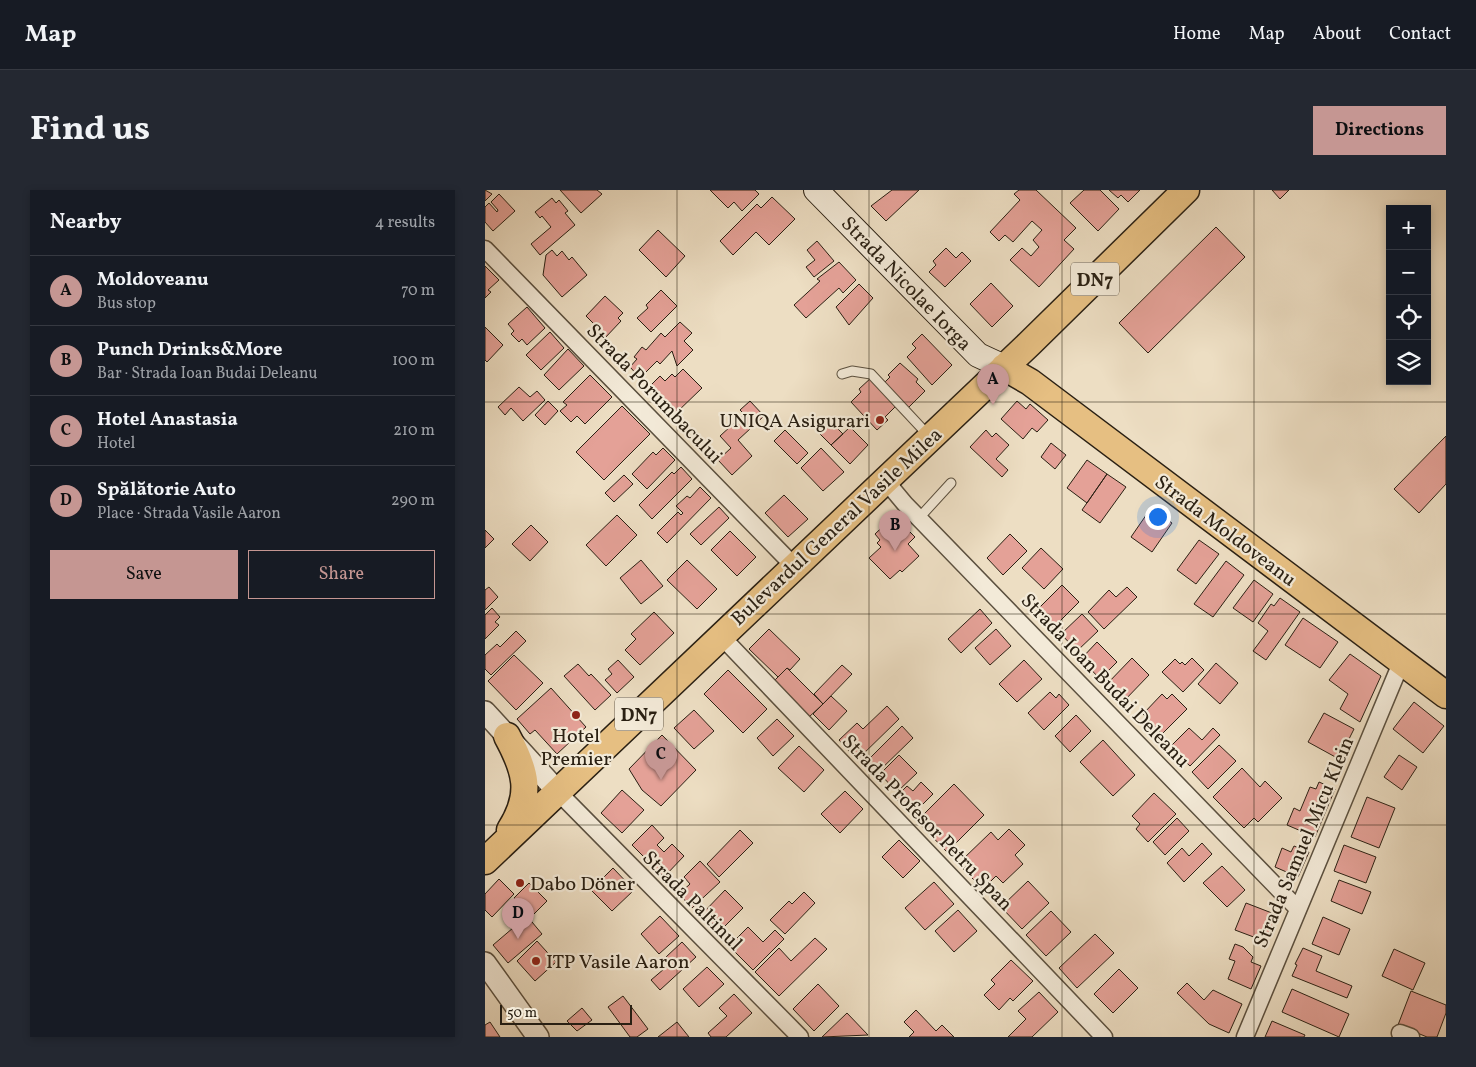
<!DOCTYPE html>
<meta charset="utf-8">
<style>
:root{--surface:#171b24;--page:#242831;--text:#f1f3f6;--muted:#9ea1a6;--line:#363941;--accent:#c59692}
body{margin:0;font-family:Vollkorn,serif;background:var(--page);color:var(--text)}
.controls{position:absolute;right:15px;top:15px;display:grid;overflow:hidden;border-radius:0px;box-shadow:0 2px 8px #0003}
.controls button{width:45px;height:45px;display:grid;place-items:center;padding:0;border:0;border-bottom:1px solid var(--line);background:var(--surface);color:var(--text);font:25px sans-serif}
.scale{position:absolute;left:15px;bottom:12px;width:132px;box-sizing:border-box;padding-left:5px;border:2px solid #2a2013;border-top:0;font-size:14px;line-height:18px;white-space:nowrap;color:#2a2013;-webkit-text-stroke:4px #f3ead8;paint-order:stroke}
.you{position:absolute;left:672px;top:326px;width:18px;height:18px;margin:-12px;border:4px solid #fff;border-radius:50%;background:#1a73e8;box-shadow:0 0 0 8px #1a73e833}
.badge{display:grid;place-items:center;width:32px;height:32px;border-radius:50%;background:var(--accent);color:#111;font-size:16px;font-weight:700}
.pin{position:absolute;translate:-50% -41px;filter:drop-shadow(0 1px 2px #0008)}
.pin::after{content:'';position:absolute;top:26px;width:18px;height:15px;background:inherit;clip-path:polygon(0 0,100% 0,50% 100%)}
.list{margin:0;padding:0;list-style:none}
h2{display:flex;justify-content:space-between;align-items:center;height:65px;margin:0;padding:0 20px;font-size:21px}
h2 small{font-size:16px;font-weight:400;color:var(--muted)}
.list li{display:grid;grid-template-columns:32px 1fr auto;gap:15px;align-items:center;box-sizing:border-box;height:70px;padding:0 20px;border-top:1px solid var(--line)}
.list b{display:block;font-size:19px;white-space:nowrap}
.list p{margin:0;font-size:16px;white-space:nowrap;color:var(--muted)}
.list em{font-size:16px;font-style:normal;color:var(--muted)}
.actions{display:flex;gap:10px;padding:15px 20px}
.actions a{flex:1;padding:11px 0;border:1px solid var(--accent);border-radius:0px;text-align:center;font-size:18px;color:var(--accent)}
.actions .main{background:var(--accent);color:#111}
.icon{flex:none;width:28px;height:28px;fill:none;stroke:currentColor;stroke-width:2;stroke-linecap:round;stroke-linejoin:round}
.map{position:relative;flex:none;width:961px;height:847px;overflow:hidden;border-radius:0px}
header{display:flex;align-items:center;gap:30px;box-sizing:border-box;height:70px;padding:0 25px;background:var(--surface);border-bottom:1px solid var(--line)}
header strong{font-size:24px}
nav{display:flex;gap:28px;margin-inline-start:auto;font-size:18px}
.intro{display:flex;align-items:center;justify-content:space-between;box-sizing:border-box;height:120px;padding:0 30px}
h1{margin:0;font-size:35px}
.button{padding:12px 22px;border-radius:0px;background:var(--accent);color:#111;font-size:18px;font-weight:700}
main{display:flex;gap:30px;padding:0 30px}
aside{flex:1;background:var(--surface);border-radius:0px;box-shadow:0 2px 8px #0003}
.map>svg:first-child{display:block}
.building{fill:#e4a197;stroke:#2a2013}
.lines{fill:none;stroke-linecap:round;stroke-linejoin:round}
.service-casing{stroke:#5b503f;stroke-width:11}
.minor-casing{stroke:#5b503f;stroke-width:19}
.tertiary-casing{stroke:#5b503f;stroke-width:24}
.secondary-casing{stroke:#2a2013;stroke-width:26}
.primary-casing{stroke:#2a2013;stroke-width:29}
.service{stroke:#f3ead8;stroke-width:9}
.minor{stroke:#f3ead8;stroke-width:16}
.tertiary{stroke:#f3ead8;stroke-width:21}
.secondary{stroke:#f3ead8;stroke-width:24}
.primary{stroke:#e6bf82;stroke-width:26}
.grid{fill:none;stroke:#2a2013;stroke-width:1;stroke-opacity:0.55}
.poi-dot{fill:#8f2418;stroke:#f3ead8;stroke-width:2}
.labels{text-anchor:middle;stroke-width:4.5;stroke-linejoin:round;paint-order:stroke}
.shield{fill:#f3ead8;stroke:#665d4e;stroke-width:1}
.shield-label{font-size:19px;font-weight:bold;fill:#2a2013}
.street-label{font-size:20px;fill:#2a2013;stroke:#f3ead8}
.poi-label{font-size:20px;fill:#2a2013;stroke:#f3ead8;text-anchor:start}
</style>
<header>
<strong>Map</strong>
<nav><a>Home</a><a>Map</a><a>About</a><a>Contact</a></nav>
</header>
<div class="intro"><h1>Find us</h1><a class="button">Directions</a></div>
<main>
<aside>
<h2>Nearby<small>4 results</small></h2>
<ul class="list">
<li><span class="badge">A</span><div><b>Moldoveanu</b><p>Bus stop</p></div><em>70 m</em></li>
<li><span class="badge">B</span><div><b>Punch Drinks&amp;More</b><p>Bar · Strada Ioan Budai Deleanu</p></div><em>100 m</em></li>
<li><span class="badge">C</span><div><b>Hotel Anastasia</b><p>Hotel</p></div><em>210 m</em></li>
<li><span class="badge">D</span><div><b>Spălătorie Auto</b><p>Place · Strada Vasile Aaron</p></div><em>290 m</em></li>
</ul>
<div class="actions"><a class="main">Save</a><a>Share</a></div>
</aside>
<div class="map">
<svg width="961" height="847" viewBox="0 0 961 847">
<rect width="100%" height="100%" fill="#eddec3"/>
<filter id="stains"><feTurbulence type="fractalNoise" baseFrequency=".004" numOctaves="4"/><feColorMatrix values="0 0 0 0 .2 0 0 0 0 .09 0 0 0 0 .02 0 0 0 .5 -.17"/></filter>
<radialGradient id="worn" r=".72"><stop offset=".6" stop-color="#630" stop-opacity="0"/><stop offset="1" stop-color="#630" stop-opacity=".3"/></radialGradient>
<!-- building -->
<path class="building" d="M0 0 7 4 0 11Z
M75 0H112L117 4 96 23Z
M225 0H270L274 4 257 21 249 12 243 18Z
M407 0H434L401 31 386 16Z
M534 0H551L591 38 579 50 589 59 554 97 525 70 537 58 546 66 554 57 548 50 557 40 547 31 528 52 520 45 514 51 505 42 535 10 529 4Z
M599 0H615L634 19 613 41 585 13Z
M624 0H655L643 12 636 5 633 8Z
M787 0H804L795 9Z
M14 4 30 21 8 41 0 32V17L4 13 12 22 13 20 6 12Z
M287 7 310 29 284 55 271 42 248 65 235 51 272 14 276 18Z
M67 8 71 13 74 10 83 21 80 23 90 35 55 65 46 54 66 37 57 26 55 28 50 22Z
M731 37 760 67 663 163 634 133Z
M173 40 200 66 181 87 154 60Z
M332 51 349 71 329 87 321 77 330 70 322 60Z
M461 58 471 68 477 62 486 71 460 97 444 82 451 75 448 71Z
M67 60 72 66 77 61 84 70 87 67 102 85 77 107 58 85 61 65Z
M354 72 371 90 358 103 354 98 321 128 309 115 335 91 332 89Z
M0 76 14 90 3 100 6 102 0 108Z
M506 93 528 116 507 137 485 114Z
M374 94 388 108 364 135 351 117Z
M176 100 192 116 166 142 152 128 163 118 161 115Z
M120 106 138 123 133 128 136 131 119 149 106 137 109 134 101 126Z
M42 117 60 138 42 155 37 149 34 152 26 144 29 141 23 134Z
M195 132 207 143 199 151 208 160 192 176 187 161 175 174 172 171 155 188 145 177 152 169 149 167 157 157 161 160 176 143 180 147Z
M0 137 18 155 2 172 0 170Z
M65 142 79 158 56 180 41 165Z
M437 144 467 175 447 195 422 167 431 158 427 154Z
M83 159 99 176 74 200 59 185Z
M415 173 433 189 431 192 440 201 423 218 399 193 405 187 403 185Z
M198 179 217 198 190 224 164 197 175 186 180 191 187 184 190 187Z
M105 185 127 207 100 234 92 226 86 232 75 221 82 215 78 212Z
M387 187 412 215 400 227 403 230 392 240 366 212 376 202 374 199Z
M34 197 45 207 52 201 60 210 38 231 26 218 20 225 13 217Z
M63 211 73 221 60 235 50 225Z
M265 211 279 226 253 250 267 266 247 285 233 270 246 258 235 246 259 224 255 220Z
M532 211 541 219 545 214 563 230 552 242 547 238 538 249 516 229Z
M137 216 165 244 119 290 91 262Z
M344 230 358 244 346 255 333 242Z
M365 237 383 255 365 274 346 255Z
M300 240 323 263 312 274 289 251Z
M501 240 507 247 511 243 524 255 511 269 523 280 517 287 485 257Z
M961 246V294L934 323 909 299Z
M566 253 581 265 570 279 556 267Z
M178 258 190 270 162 299 147 284 168 262 171 265Z
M336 258 359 282 338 301 316 278Z
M602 270 622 284 602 313 582 298Z
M196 277 207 289 167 329 154 315 187 282 189 284Z
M622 284 641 297 615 333 597 320Z
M139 285 148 294 129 312 120 303Z
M215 297 226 308 182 353 172 343 193 322 196 325 198 323 191 316 202 306 205 308Z
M299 305 323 329 303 347 280 323Z
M234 317 244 328 216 355 205 344Z
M666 318 687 333 667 362 646 347Z
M132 325 152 345 121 376 101 355Z
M409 326 430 347 423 354 434 366 417 382 415 380 405 389 384 368 396 357 392 353 395 350 390 344Z
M46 335 63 352 45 371 27 354Z
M0 340 9 349 0 358Z
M245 341 271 367 252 386 226 360Z
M525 344 542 361 518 385 502 368Z
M714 350 734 364 711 394 692 380Z
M556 358 578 379 559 399 537 378Z
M156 370 178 396 156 414 135 388Z
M202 370 232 399 212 419 182 390Z
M741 371 759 385 728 427 709 414Z
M769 390 788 404 768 432 748 418Z
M577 395 594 412 568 438 551 421Z
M4 397 13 407 0 420V400Z
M642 397 652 407 619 439 603 422 624 400 631 407Z
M795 408 815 422 781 470 768 461 783 441 773 433 786 414 789 416Z
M7 418 15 427 10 432 14 435 0 449V425Z
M495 419 507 433 476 463 463 449Z
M169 422 189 443 155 475 140 460 151 449 146 444Z
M597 424 613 441 592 461 576 444Z
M818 428 853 452 835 478 800 455Z
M284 439 315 469 305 480 302 478 293 487 264 459Z
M511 439 526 456 505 475 490 458Z
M31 441 41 451 6 485 0 479V465L12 454 15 457Z
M612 452 632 472 615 489 596 469Z
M865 464 896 486 875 532 855 519 863 504 844 490Z
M29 465 58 493 31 520 3 491Z
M647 468 664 485 637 513 620 496Z
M707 468 719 480 698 502 677 482 690 469 695 474 697 472 700 475Z
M133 470 149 487 132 503 120 490 127 484 123 479Z
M539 470 557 489 532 512 514 494Z
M731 473 753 493 735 514 713 494Z
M93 474 104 486 106 484 126 505 110 520 79 486Z
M357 475 367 484 338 514 329 504Z
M302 478 338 514 324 527 288 492Z
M243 480 282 519 258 543 219 504Z
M66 498 101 537 72 564 50 540 45 544 32 529Z
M565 502 571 508 574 504 584 515 559 540 543 523Z
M677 504 682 509 687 504 702 519 677 544 658 524Z
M346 506 362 521 344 540 328 524Z
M929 512 959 536 938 563 908 539Z
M402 516 414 529 372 570 354 550 372 533 378 539Z
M209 520 229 541 209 559 189 538Z
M839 523 869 539 854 569 823 552Z
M591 525 606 541 585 562 570 546Z
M292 529 309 546 288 566 272 548Z
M417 536 428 548 390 585 379 574Z
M704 538 717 550 728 538 735 545 705 576 685 557Z
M177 545 211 580 176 616 157 600 144 579Z
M618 550 650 585 628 606 595 572Z
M734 555 751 571 723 599 707 582Z
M314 556 339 580 319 602 293 578Z
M414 565 432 583 412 602 395 584Z
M914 565 932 577 917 600 899 587Z
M757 578 775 597 780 591 797 608 773 632 769 628 759 638 728 607Z
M436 592 448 604 427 625 410 608 422 596 428 601Z
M834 592 850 599 830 647 802 635 809 618 815 621 825 597 831 599Z
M469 594 499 625 462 662 432 631Z
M137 600 159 620 137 643 116 623Z
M360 601 378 619 355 643 336 624Z
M669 603 691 624 663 652 651 639 655 634 647 626Z
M882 607 910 618 894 658 866 647Z
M692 628 704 641 680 665 668 652Z
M167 635 179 648 172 655 179 662 187 654 199 666 179 687 147 655Z
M524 639 540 655 530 665 538 674 518 693 511 686 498 699 478 679 482 675 477 670 506 642 513 650Z
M255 640 268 653 234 687 222 674Z
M414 650 435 671 418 688 397 667Z
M717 653 727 664 699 692 682 673 697 658 704 666Z
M859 655 891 667 881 693 849 681Z
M809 656 824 662 813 687 790 677 797 658 806 662Z
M215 671 235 692 207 718 194 704 205 694 199 687Z
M737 676 760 700 742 717 718 693Z
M128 678 149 700 127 721 106 700Z
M14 689 29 704 7 727 0 720V704Z
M854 690 886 702 877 724 846 711Z
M543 691 564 713 537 739 516 717Z
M449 692 469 714 440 740 420 718Z
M44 693 62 711 47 726 29 708Z
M240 700 258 718 235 741 217 724Z
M319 702 330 713 300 744 285 730 304 711 307 714Z
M761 713 792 725 782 752 750 740Z
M473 720 492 741 469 762 450 741Z
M566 721 586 742 561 766 541 745Z
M42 726 57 744 23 773 8 755Z
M175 726 194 746 174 764 156 744Z
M838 727 865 739 854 765 827 754Z
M263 737 278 752 290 740 299 749 268 780 244 756Z
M610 744 629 763 592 798 574 778Z
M330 748 342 759 294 806 270 782 294 758 306 771Z
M52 751 71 772 50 791 32 771Z
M197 752 211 767 175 800 166 790 186 773 181 767Z
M750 754 758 757 768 767 766 772 776 776 766 799 743 789 750 771 744 769Z
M818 758 837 766 831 781 867 796 862 808 807 786 812 775 810 774Z
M909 759 940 773 928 800 897 786Z
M526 770 548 791 528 811 525 808 514 820 499 805 510 794 506 790Z
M222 777 239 794 214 817 198 799Z
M634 779 653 798 628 823 609 804Z
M702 793 719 810 728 800 757 814 744 843 724 834 692 803Z
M333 794 354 816 329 841 308 819Z
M807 799 864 824 854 847 797 822Z
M926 801 961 815V823L952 847H942L913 835Z
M554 802 573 822 547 847H523L541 829 533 821Z
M249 804 267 823 241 847H226L223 843 242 826 234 818Z
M138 806 163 839 152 847H145L123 817Z
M97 818 107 830 92 841 82 831Z
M431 820 451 841 457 835 469 847H424L429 842 419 832Z
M362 823 383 845 337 847Z
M787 831 820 845 819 847H780Z
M5 832 15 847H0V835Z
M192 832 204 847H173Z"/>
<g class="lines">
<defs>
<path id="service" d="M357 184 367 181 386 184 444 246
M434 328 466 293"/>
<path id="minor" d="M0 59 309 376
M400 290 420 314 813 719
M236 446 619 847
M73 602 315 847
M915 843 926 847
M760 847 916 473"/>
<path id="tertiary" d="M0 522 73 602
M0 773 53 847"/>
<path id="secondary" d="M331 0 493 165 519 177"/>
<path id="primary" d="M519 177 545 192 961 505
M22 546C41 581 48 604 25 640
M0 671 544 154 701 0"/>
</defs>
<!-- service casing -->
<use href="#service" class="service-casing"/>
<!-- minor casing -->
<use href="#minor" class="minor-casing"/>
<!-- tertiary casing -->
<use href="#tertiary" class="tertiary-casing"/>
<!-- secondary casing -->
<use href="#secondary" class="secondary-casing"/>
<!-- primary casing -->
<use href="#primary" class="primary-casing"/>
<!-- service -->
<use href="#service" class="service"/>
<!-- minor -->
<use href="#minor" class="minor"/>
<!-- tertiary -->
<use href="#tertiary" class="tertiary"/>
<!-- secondary -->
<use href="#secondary" class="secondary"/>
<!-- primary -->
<use href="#primary" class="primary"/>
</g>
<!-- grid -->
<path class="grid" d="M192 0V847M384 0V847M577 0V847M769 0V847M0 212H961M0 424H961M0 635H961"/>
<!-- markers -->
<g class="poi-dot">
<circle cx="395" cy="230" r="5"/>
<circle cx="91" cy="525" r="5"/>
<circle cx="35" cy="693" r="5"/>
<circle cx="51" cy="771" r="5"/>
</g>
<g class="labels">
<!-- shield labels -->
<g class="shield">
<rect x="586" y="72.5" width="48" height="33" rx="4"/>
<rect x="130" y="507.5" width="48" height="33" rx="4"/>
</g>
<g class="shield-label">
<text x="610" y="96">DN7</text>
<text x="154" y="531">DN7</text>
</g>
<!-- street labels -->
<g class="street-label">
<text transform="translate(422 93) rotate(46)" y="7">Strada Nicolae Iorga</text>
<text transform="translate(170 203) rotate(46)" y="7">Strada Porumbacului</text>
<text transform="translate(351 336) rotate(-43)" y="7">Bulevardul General Vasile Milea</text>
<text transform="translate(741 340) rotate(37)" y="7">Strada Moldoveanu</text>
<text transform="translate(621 490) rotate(46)" y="7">Strada Ioan Budai Deleanu</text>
<text transform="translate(443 632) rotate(46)" y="7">Strada Profesor Petru Șpan</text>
<text transform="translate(818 652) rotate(-67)" y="7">Strada Samuel Micu Klein</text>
<text transform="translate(208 710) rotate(45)" y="7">Strada Paltinul</text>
</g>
<!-- poi labels -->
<g class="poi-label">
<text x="385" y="237" text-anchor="end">UNIQA Asigurari</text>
<text x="91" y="552" text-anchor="middle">Hotel<tspan x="91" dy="23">Premier</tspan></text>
<text x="45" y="700">Dabo Döner</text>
<text x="61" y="778">ITP Vasile Aaron</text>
</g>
</g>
<rect width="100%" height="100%" filter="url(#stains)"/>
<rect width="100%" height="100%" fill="url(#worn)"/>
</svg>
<div class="controls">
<button>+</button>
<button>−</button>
<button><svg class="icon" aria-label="locate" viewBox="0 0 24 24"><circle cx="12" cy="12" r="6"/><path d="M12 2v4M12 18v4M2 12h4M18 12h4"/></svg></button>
<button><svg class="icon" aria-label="layers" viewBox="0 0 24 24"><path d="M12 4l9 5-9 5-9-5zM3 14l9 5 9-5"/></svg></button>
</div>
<div class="scale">50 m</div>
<div class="you"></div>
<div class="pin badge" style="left:508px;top:215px">A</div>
<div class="pin badge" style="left:410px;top:361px">B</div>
<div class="pin badge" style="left:176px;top:590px">C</div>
<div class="pin badge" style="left:33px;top:749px">D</div>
</div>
</main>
